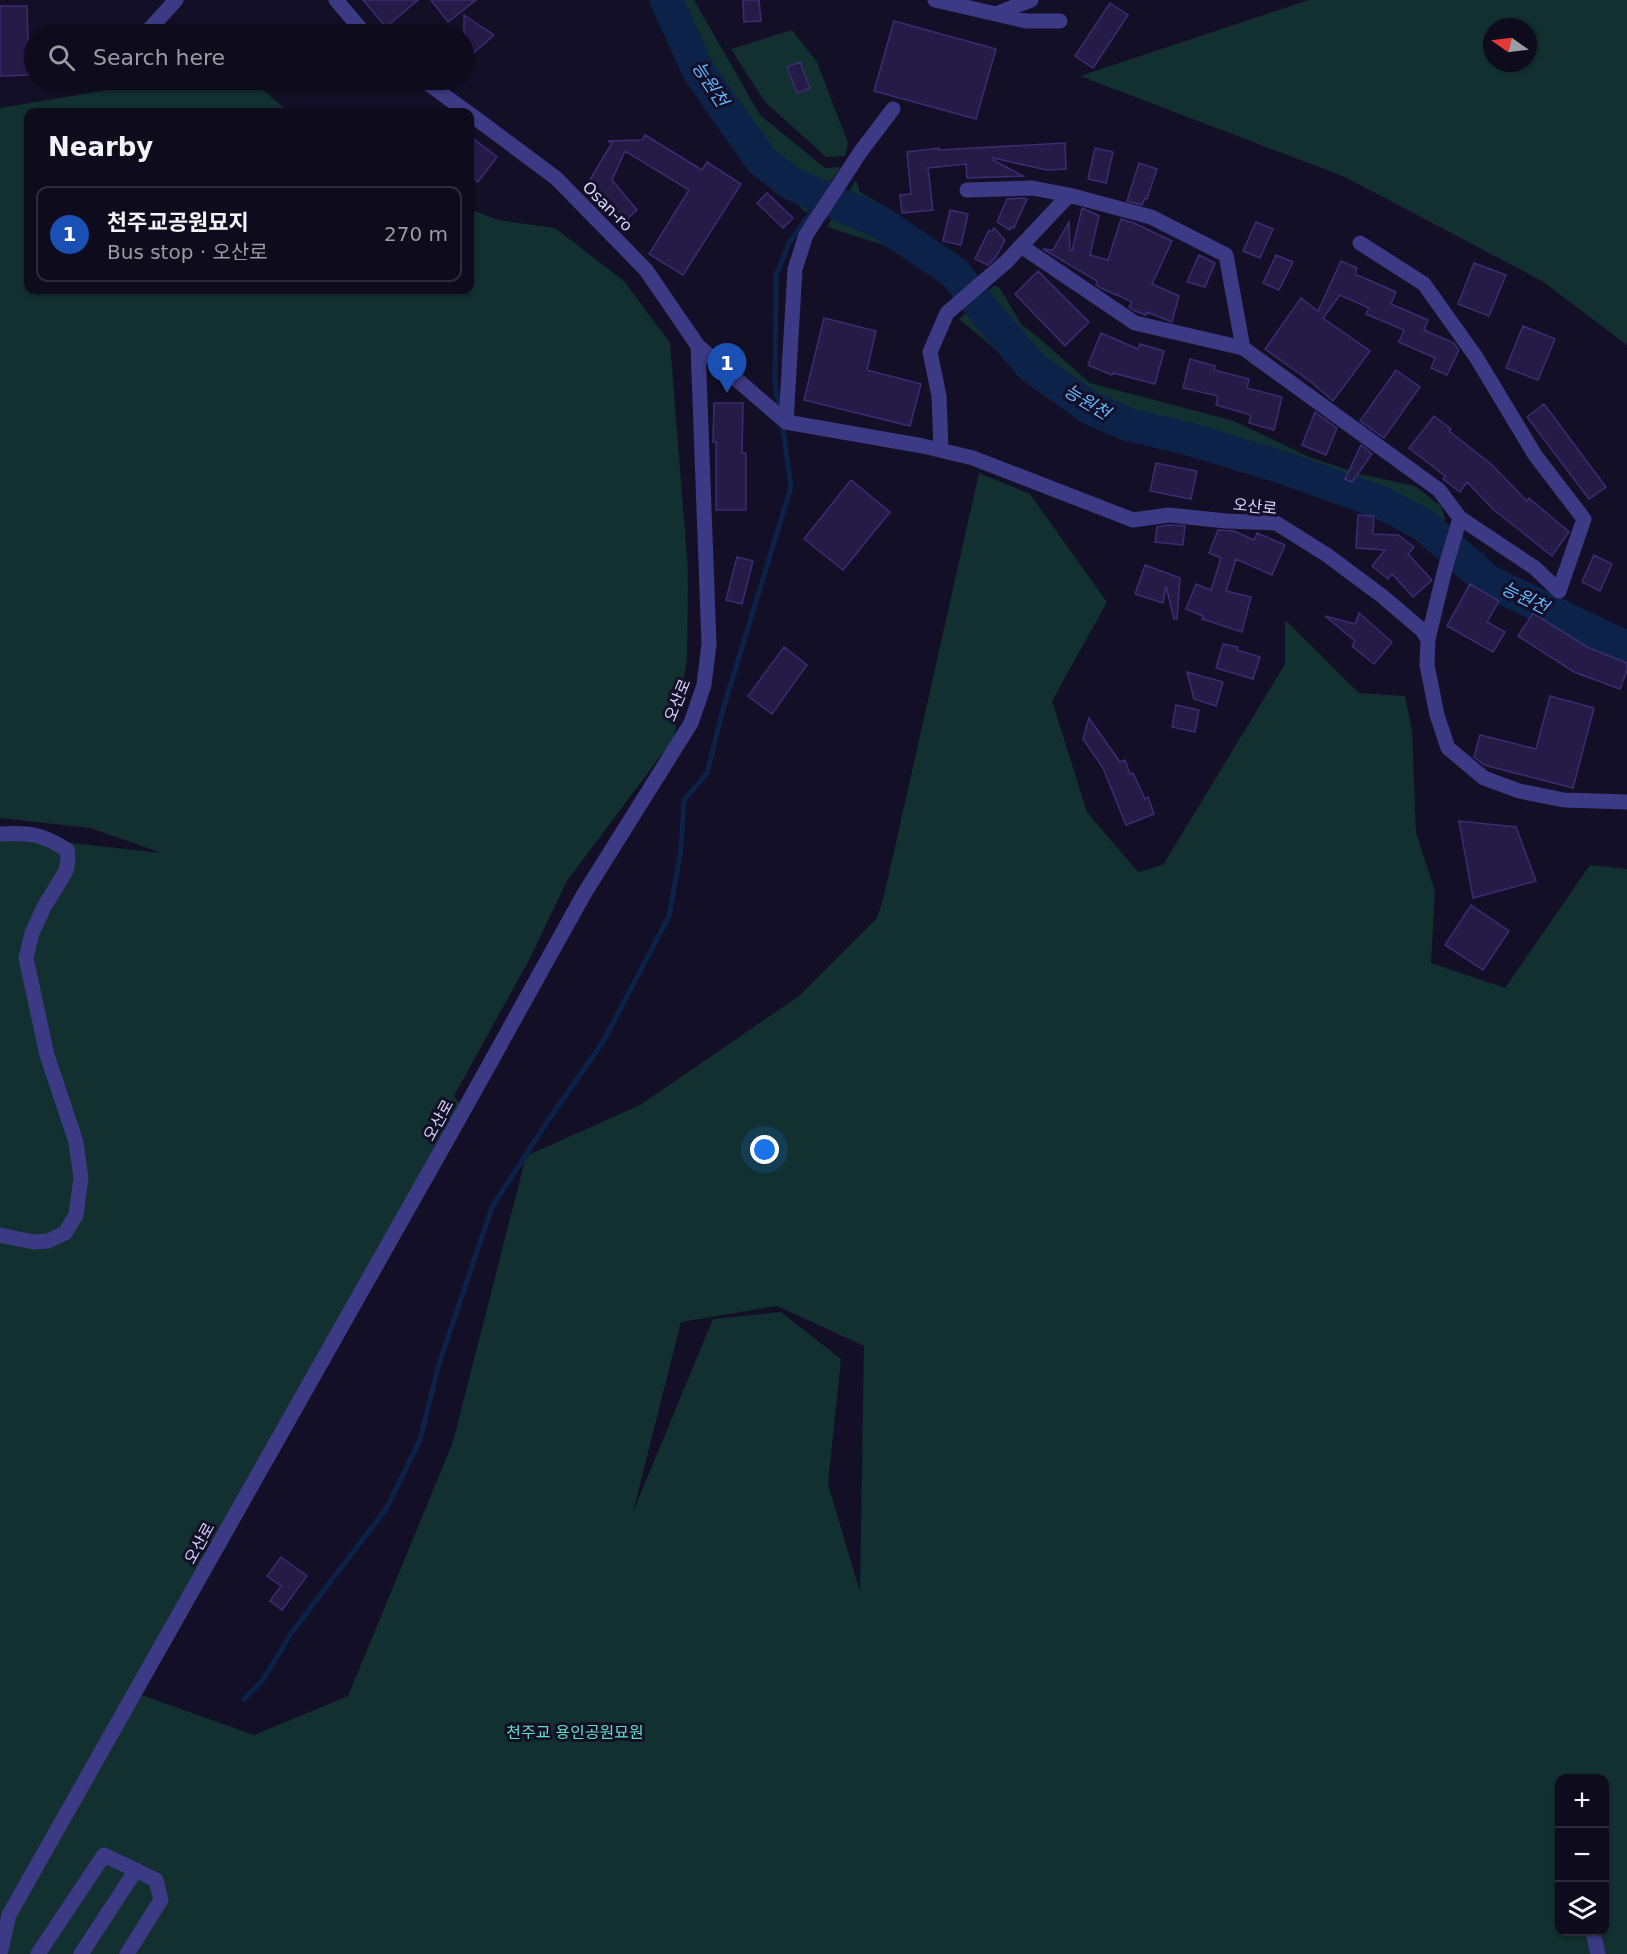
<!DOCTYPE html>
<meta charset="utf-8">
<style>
:root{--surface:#0e0b1c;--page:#171425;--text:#f1f3f6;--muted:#9b9ba3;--line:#2e2b3b;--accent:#0b8043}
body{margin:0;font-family:"DejaVu Sans","Noto Sans KR",sans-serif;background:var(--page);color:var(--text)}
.controls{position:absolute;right:18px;bottom:18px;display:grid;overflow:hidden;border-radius:12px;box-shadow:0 2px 4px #0004}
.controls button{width:54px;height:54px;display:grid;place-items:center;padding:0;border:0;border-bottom:2px solid var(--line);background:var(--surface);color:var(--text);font:30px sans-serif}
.compass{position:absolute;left:1483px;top:18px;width:54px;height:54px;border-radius:50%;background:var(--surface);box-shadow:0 2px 4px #0004;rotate:284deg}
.you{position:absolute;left:765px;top:1150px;width:21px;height:21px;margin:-15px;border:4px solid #fff;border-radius:50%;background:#1a73e8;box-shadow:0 0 0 9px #1a73e833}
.badge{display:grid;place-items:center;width:39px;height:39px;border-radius:50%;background:var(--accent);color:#fff;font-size:20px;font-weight:700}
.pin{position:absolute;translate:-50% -50px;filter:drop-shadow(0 2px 3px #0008)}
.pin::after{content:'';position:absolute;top:32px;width:21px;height:18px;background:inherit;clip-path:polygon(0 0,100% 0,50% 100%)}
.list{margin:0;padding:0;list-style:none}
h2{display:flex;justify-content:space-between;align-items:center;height:78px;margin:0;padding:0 24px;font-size:26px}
h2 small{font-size:20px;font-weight:400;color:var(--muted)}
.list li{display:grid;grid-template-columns:39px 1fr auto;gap:18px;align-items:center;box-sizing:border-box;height:96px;margin:0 12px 12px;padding:0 12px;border:2px solid var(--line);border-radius:12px}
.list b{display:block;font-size:22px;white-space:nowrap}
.list p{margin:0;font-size:20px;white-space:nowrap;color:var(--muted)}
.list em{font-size:20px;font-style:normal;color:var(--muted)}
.icon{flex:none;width:33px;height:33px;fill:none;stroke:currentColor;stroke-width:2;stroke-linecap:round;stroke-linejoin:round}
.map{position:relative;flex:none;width:1627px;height:1954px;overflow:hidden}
.search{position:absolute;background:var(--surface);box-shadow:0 2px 4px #0004;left:24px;top:24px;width:450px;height:66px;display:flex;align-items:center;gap:15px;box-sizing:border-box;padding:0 21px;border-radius:33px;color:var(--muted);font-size:22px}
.panel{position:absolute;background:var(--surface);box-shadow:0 2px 4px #0004;left:24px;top:108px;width:450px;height:186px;border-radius:12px}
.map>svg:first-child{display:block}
.green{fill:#12302f;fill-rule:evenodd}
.water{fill:#0c2248}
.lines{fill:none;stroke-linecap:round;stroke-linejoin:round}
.stream{stroke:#0c2248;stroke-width:5}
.river{stroke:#0c2248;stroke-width:33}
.building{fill:#241b47;stroke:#3b2d73;stroke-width:1.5}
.minor{stroke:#3d3a85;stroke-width:15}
.labels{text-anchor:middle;stroke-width:6;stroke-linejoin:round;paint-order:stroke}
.street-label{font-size:16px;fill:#d9d4ff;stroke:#130f26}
.park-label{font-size:16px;fill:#5fe0c0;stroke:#130f26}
.water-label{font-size:18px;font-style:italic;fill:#62b6ff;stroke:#130f26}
</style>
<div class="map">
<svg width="1627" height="1954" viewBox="0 0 1627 1954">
<rect width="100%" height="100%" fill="#130f26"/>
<!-- green -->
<path class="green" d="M661 0H665L697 72 759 162 789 184 818 198 806 213 756 163 696 75Z
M671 0H694L760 115 825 168 841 167 822 194 767 159 704 70Z
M1309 0H1627V345L1542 281 1345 177 1080 76ZM1492 27H1528V63H1492Z
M792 30 817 62 848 143 845 156 826 157 765 102 731 49Z
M132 80H251L289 112H28V290H470V209L498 220 555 228 624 281 670 343 688 570 687 659 674 738 567 881 530 958 454 1096 464 1110 136 1693 254 1735 348 1696 453 1442 526 1156 640 1105 799 996 877 918 884 896 979 473 1030 494 1107 602 1052 701 1087 812 1138 872 1163 865 1285 664V620L1359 693 1405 696 1412 730 1416 833 1435 891 1431 963 1505 988 1590 865 1627 869V1954H0V835L162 853 90 828 0 818V108L119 88ZM777 1306 864 1346 860 1592 828 1484 841 1359 781 1312 713 1319 633 1512 681 1322ZM1560 1778H1604V1932H1560Z
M856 180 860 192 882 205 908 232 961 265 973 278 966 283 956 272 881 221 842 204Z
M839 207 879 224 954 274 963 287 953 294 936 272 914 261 886 246 827 227Z
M994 286 999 287 1021 324 1038 337 1090 383 1234 421 1309 457 1360 474 1415 486 1441 506 1445 517 1440 534 1425 521 1377 496 1186 434 1131 422 1089 405 1036 365 978 299Z
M976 305 990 324 1029 367 1090 412 1130 428 1160 436 1185 439 1278 467 1382 505 1425 528 1440 542 1438 551 1423 533 1366 500 1266 465 1180 441 1151 439 1081 412 1030 378 959 319Z
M1540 589 1627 635V642L1542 603 1543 595Z
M1529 605 1538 606 1627 650V659L1587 639 1547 614Z"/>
<!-- water -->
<path class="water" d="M1482 551 1491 564 1524 588 1538 590 1540 605 1525 601 1462 572Z"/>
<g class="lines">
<!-- stream -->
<path class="stream" d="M780 411 775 385 776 276 789 243 822 197
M244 1699 263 1680 292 1632 386 1509 420 1440 439 1364 492 1207 549 1119 603 1042 669 916 681 850 684 800 707 773 722 713 791 487 782 423"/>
<!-- river -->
<path class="river" d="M666 0 699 72 761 160 790 183 880 222 955 273 990 318 1032 367 1090 408 1129 425 1185 438 1278 466 1382 503 1425 526 1488 581 1627 648"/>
</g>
<!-- building -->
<path class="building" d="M363 0H418L386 27Z
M431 0H476L448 22Z
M743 0H759L761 21 744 22Z
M1110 3 1128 15 1093 68 1075 56Z
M0 6H27L29 75 0 76Z
M464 15 494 35 470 56 464 49Z
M894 21 996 49 976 119 874 91Z
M800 62 810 88 797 93 787 67Z
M645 135 702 170 707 162 741 184 683 275 649 254 689 190 625 151 612 180 637 210 622 224 588 183 612 143 608 141 642 140Z
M470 136 497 157 478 182 470 176Z
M1065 143 1066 169 1047 170 993 158V160L1023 176 967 178 966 164 928 168 933 210 902 213 900 195 911 194 907 152 939 148V150Z
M1095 148 1113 152 1106 183 1088 179Z
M1139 163 1157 169 1147 199 1145 198 1142 205 1127 201Z
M767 193 793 218 783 228 757 203Z
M1023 198 1027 199 1014 228 1011 227 1010 230 997 222 1007 199Z
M1082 208 1099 216 1090 255 1108 260 1121 219 1134 223 1172 241 1152 284 1179 296 1172 322 1147 312 1146 315 1135 311 1129 307 1132 302 1117 295 1118 293 1116 295 1101 288 1096 285 1097 281 1043 249 1053 250 1069 222 1070 251H1072Z
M950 210 968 214 961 245 943 241Z
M1256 222 1273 229 1260 258 1243 251Z
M994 228 1005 240 996 257 988 265 975 259 989 230 992 232Z
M1199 255 1215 263 1205 287 1187 282Z
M1276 255 1293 262 1279 290 1263 283Z
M1341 261 1357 268 1355 274 1396 292 1391 304 1428 320 1424 330 1454 343 1459 350 1447 375 1431 368 1435 358 1399 342 1404 330 1366 314 1369 308 1340 295 1323 318 1370 351 1333 401 1311 382 1265 349 1301 298 1318 311Z
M1474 263 1506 275 1489 316 1458 304Z
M1038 271 1089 322 1065 346 1015 294Z
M824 318 876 331 867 370 921 384 910 426 804 400Z
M1523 326 1555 339 1538 380 1506 368Z
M1101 333 1138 349 1140 344 1164 351 1155 384 1113 373 1112 375 1088 365Z
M1190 359 1215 366 1214 370 1249 379 1247 388 1282 397 1274 430 1249 423 1251 415 1216 405 1218 396 1183 388Z
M1396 370 1420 387 1384 438 1360 421Z
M714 403H743L742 453H746V510H716V442H713Z
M1544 404 1606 487 1589 499 1527 417Z
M1315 412 1337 428 1326 455 1302 445Z
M1434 416 1451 429 1449 431 1491 464 1527 501 1529 498 1569 532 1552 556 1494 510 1467 482 1460 492 1443 479 1445 476 1409 448Z
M1361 445 1372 454 1352 482 1345 479Z
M1156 463 1197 471 1191 499 1150 491Z
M851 480 890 512 843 570 804 539Z
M1358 515 1374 516 1373 534 1398 535 1414 547 1408 554 1432 580 1413 597 1392 574 1388 579 1372 566 1385 550 1356 548Z
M1169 525 1185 526 1183 545 1155 542 1157 527Z
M1218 530 1234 531 1254 540 1257 533 1285 545 1272 575 1236 559 1226 591 1251 597 1242 632 1202 619 1203 616 1186 609 1196 584 1211 590 1221 558 1209 553Z
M1594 555 1612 564 1600 591 1582 582Z
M737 557 753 561 742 604 726 600Z
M1145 565 1180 578 1177 619H1174L1166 586 1163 603 1135 594Z
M1470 584 1499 601 1487 622 1505 632 1493 652 1447 626Z
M1359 613 1392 642 1374 664 1352 646 1355 641 1325 616 1355 624Z
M1533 613 1587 647 1627 663V670L1620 689 1574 672 1518 636Z
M1223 644 1238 647 1237 650 1260 657 1253 679 1216 668Z
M784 647 807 665 772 714 748 696Z
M1187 672 1223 682 1216 706 1194 699Z
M1550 696 1594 708 1573 788 1484 765 1474 757 1480 735 1536 749Z
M1176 705 1199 710 1195 732 1172 727Z
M1089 718 1120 762 1125 760 1130 774 1133 773 1145 799 1148 797 1154 814 1126 825 1103 768 1083 739Z
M1459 821 1516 827 1536 881 1473 898Z
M1471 905 1509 931 1483 970 1445 945Z
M281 1557 307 1576 282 1610 270 1601 281 1586 267 1576Z"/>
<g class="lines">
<!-- minor -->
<path class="minor" d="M336 0 365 34
M935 0 1026 21H1060
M996 14 1031 0
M145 34 176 0
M423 80 467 112
M470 114 556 178 646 270 698 346 786 422 923 446 973 458 1133 520 1169 515 1226 521 1276 523 1327 555 1382 596 1422 630 1428 639 1427 665 1437 715 1448 748 1484 778 1519 791 1564 800 1627 802
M967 190 1032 188 1069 195
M1021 246 1135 323 1243 348 1439 490 1460 518 1535 568 1559 591 1584 519 1535 455 1476 357 1424 284 1360 243
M786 422 795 269 806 235 861 151 893 109
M941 450 939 396 930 352 947 313 1006 262 1069 195 1151 217 1226 255 1243 348
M1428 639 1445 569 1460 518
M0 834C28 832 43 834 67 850L68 860 66 871 44 907 32 933 26 958 47 1055 76 1142 81 1178 76 1215 65 1233 48 1241 33 1242 0 1235
M1593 1932 1598 1954
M0 1954 9 1915 464 1110 584 894 691 723 704 685 709 644 698 346
M38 1954 104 1855 156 1880 161 1900 127 1954
M81 1954 136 1870"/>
</g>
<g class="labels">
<!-- street labels -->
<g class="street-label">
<text transform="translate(608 206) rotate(45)" y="6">Osan-ro</text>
<text transform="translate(1255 506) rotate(6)" y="6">오산로</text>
<text transform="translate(677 700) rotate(-68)" y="6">오산로</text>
<text transform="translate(438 1120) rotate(-61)" y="6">오산로</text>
<text transform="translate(199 1543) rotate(-61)" y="6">오산로</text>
</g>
<!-- park labels -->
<g class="park-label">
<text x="575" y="1738">천주교 용인공원묘원</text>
</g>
<!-- water labels -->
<g class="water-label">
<text transform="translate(710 84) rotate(57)" y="6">능원천</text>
<text transform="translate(1087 402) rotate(31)" y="6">능원천</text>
<text transform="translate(1525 598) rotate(26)" y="6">능원천</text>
</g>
</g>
</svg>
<div class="controls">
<button>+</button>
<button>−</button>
<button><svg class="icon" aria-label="layers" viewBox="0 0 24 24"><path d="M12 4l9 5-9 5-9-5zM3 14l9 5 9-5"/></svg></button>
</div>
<svg class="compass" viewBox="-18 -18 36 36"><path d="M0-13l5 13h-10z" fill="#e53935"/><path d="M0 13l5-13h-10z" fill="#9b9ba3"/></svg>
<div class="you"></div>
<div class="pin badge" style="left:727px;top:393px;background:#1a4fb4">1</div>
<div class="search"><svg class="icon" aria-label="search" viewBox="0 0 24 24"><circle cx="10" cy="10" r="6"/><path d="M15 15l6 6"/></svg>Search here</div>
<section class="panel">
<h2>Nearby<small></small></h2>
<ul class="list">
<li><span class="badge" style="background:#1a4fb4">1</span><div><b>천주교공원묘지</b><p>Bus stop · 오산로</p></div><em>270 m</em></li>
</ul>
</section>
</div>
